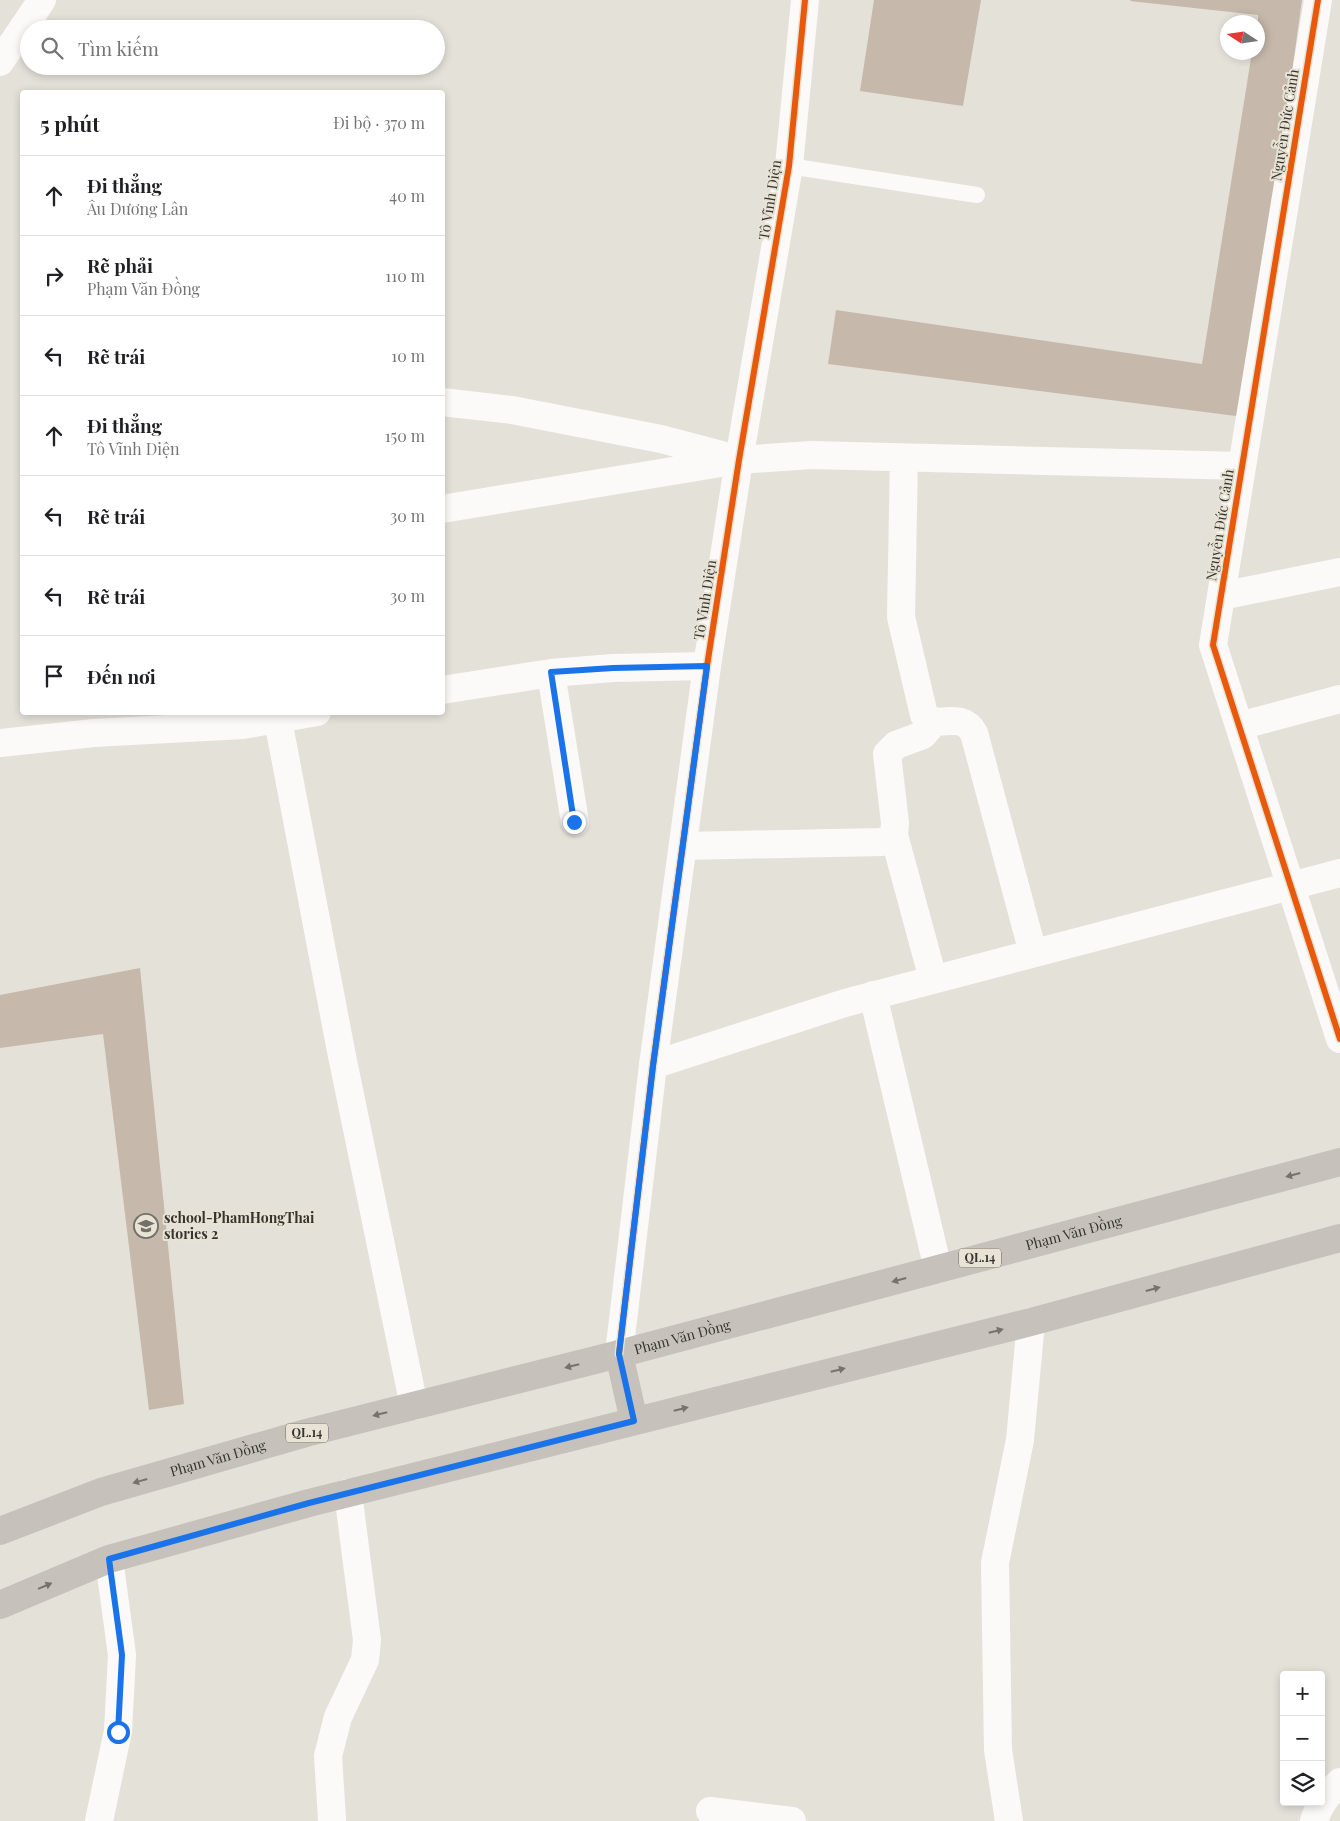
<!DOCTYPE html>
<html lang="vi">
<meta charset="utf-8">
<style>
:root{--surface:#fff;--page:#f6f6f6;--text:#202124;--muted:#757577;--line:#e0e0e0}
body{margin:0;font-family:"Playfair Display",serif;background:var(--page);color:var(--text)}
.controls{position:absolute;right:15px;bottom:15px;display:grid;overflow:hidden;border-radius:5px;box-shadow:0 2px 8px #0003}
.controls button{width:45px;height:45px;display:grid;place-items:center;padding:0;border:0;border-bottom:1px solid var(--line);background:var(--surface);color:var(--text);font:25px sans-serif}
.compass{position:absolute;left:1220px;top:15px;width:45px;height:45px;border-radius:50%;background:var(--surface);box-shadow:0 2px 8px #0003;rotate:282deg}
.stop{position:absolute;width:15px;height:15px;margin:-11px;border:4px solid #1a73e8;border-radius:50%;background:#fff}
.stop.end{background:#1a73e8;border-color:#fff;box-shadow:0 1px 5px #0008}
.list{margin:0;padding:0;list-style:none}
h2{display:flex;justify-content:space-between;align-items:center;height:65px;margin:0;padding:0 20px;font-size:21px}
h2 small{font-size:16px;font-weight:400;color:var(--muted)}
.list li{display:grid;grid-template-columns:32px 1fr auto;gap:15px;align-items:center;box-sizing:border-box;height:80px;padding:0 20px;border-top:1px solid var(--line)}
.list b{display:block;font-size:19px;white-space:nowrap}
.list p{margin:0;font-size:16px;white-space:nowrap;color:var(--muted)}
.list em{font-size:16px;font-style:normal;color:var(--muted)}
.icon{flex:none;width:28px;height:28px;fill:none;stroke:currentColor;stroke-width:2;stroke-linecap:round;stroke-linejoin:round}
.map{position:relative;flex:none;width:1340px;height:1821px;overflow:hidden}
.search{position:absolute;background:var(--surface);box-shadow:0 2px 8px #0003;left:20px;top:20px;width:425px;height:55px;display:flex;align-items:center;gap:12px;box-sizing:border-box;padding:0 18px;border-radius:28px;color:var(--muted);font-size:19px}
.panel{position:absolute;background:var(--surface);box-shadow:0 2px 8px #0003;left:20px;top:90px;width:425px;height:625px;border-radius:5px}
.map>svg:first-child{display:block}
.building{fill:#c6b9ac}
.lines{fill:none;stroke-linecap:round;stroke-linejoin:round}
.lane{stroke:#fbfaf9;stroke-width:16}
.street{stroke:#fbfaf9;stroke-width:28}
.secondary{stroke:#fbfaf9;stroke-width:28}
.primary{stroke:#c6c1bb;stroke-width:28}
.cycleway-casing{stroke:#e8e3d5;stroke-width:9}
.cycleway{stroke:#e8590c;stroke-width:6}
.oneway{fill:#76736d}
.route{stroke:#1a73e8;stroke-width:6}
.labels{text-anchor:middle;stroke-width:4;stroke-linejoin:round;paint-order:stroke}
.shield{fill:#e8e3d5;stroke:#6b6860;stroke-width:1}
.shield-label{font-size:12px;font-weight:bold;fill:#35332e}
.street-label{font-size:14px;fill:#35332e;stroke:#e8e3d5}
.poi-label{font-size:14px;font-weight:bold;fill:#35332e;stroke:#e8e3d5;text-anchor:start}
</style>
<div class="map">
<svg width="1340" height="1821" viewBox="0 0 1340 1821">
<rect width="100%" height="100%" fill="#e4e1d9"/>
<!-- building -->
<path class="building" d="M874 0H981L963 106 860 91Z
M1131 0H1302L1244 417 828 364 836 310 1202 364 1252 52H1258V15L1130 1Z
M140 968 184 1404 149 1410 103 1034 0 1048V995Z"/>
<g class="lines">
<!-- lane -->
<path class="lane" d="M789 166 977 195"/>
<!-- street -->
<path class="street" d="M1318 0 1213 645 1340 1039
M0 62 42 0
M442 402 512 410 661 439 733 458
M904 458 901 617 924 715C938 731 960 709 974 733L1033 953
M442 509 739 460 811 455 1242 466
M1221 596 1340 572
M551 673 575 822
M442 690 551 673 613 668 707 666
M278 720 341 1051 414 1406
M1239 726 1340 699
M0 743 94 733 243 725 317 712
M894 835 933 979
M683 846 881 842 888 840 894 835 895 823 887 754 896 745 923 735 934 722
M873 995 938 1269
M653 1065 845 1003 1340 873
M710 1811 792 1821
M332 1819 328 1756 338 1717 365 1660 367 1640 348 1493
M99 1821 118 1731 122 1655 109 1559
M1009 1821 998 1750 995 1563 1020 1440 1031 1322
M1314 1821C1319 1804 1328 1794 1340 1782"/>
<!-- secondary -->
<path class="secondary" d="M619 1354 653 1065 707 666 739 460 789 166 805 0"/>
<!-- primary -->
<g class="primary">
<path d="M619 1354 634 1421"/>
<path id="s1" d="M0 1531 101 1492 306 1433 619 1354 1340 1162"/>
<path d="M0 1605 109 1559 309 1503 1031 1322 1340 1238"/>
</g>
<defs>
<path id="cycleway" d="M1318 0 1213 645 1340 1039
M619 1354 653 1065 707 666 739 460 789 166 805 0"/>
</defs>
<!-- cycleway casing -->
<use href="#cycleway" class="cycleway-casing"/>
<!-- cycleway -->
<use href="#cycleway" class="cycleway"/>
</g>
<!-- one-way arrows -->
<defs><path id="oneway-solid" d="M-6-.8H1V-3.2L6.5 0L1 3.2V.8H-6Z" transform="scale(1.25)"/></defs>
<g class="oneway">
<use href="#oneway-solid" transform="translate(1293 1175) rotate(165)"/>
<use href="#oneway-solid" transform="translate(899 1280) rotate(165)"/>
<use href="#oneway-solid" transform="translate(1153 1289) rotate(-15)"/>
<use href="#oneway-solid" transform="translate(996 1331) rotate(-14)"/>
<use href="#oneway-solid" transform="translate(572 1366) rotate(166)"/>
<use href="#oneway-solid" transform="translate(838 1370) rotate(-14)"/>
<use href="#oneway-solid" transform="translate(681 1409) rotate(-14)"/>
<use href="#oneway-solid" transform="translate(380 1414) rotate(166)"/>
<use href="#oneway-solid" transform="translate(140 1481) rotate(164)"/>
<use href="#oneway-solid" transform="translate(45 1586) rotate(-23)"/>
</g>
<g class="lines">
<!-- route -->
<path class="route" d="M118 1732 122 1655 109 1559 309 1503 634 1421 619 1354 653 1066 707 666 613 668 551 672 574 822"/>
</g>
<!-- icons -->
<defs>
<symbol id="school-ring" viewBox="-11 -11 22 22"><circle r="9.5" fill="#e8e3d5" stroke="#72706a" stroke-width="1.5"/><path d="M0-5L7-2L0 1L-7-2ZM-4 1L0 2.5L4 1V4Q0 6-4 4Z" fill="#72706a"/></symbol>
</defs>
<g fill-rule="evenodd">
<use href="#school-ring" x="132" y="1212" width="28" height="28"/>
</g>
<g class="labels">
<!-- shield labels -->
<g class="shield">
<rect x="959" y="1248.5" width="42" height="19" rx="4"/>
<rect x="286" y="1423.5" width="42" height="19" rx="4"/>
</g>
<g class="shield-label">
<text x="980" y="1262">QL.14</text>
<text x="307" y="1437">QL.14</text>
</g>
<!-- street labels -->
<g class="street-label">
<text transform="translate(1285 125) rotate(-81)" y="5">Nguyễn Đức Cảnh</text>
<text transform="translate(770 200) rotate(-81)" y="5">Tô Vĩnh Diện</text>
<text transform="translate(1220 525) rotate(-81)" y="5">Nguyễn Đức Cảnh</text>
<text transform="translate(705 600) rotate(-81)" y="5">Tô Vĩnh Diện</text>
<text dy="5" stroke="none"><textPath href="#s1" startOffset="1115">Phạm Văn Đồng</textPath></text>
<text dy="5" stroke="none"><textPath href="#s1" startOffset="710">Phạm Văn Đồng</textPath></text>
<text dy="5" stroke="none"><textPath href="#s1" startOffset="230">Phạm Văn Đồng</textPath></text>
</g>
<!-- poi labels -->
<g class="poi-label">
<text x="164" y="1223">school-PhamHongThai<tspan x="164" dy="16">stories 2</tspan></text>
</g>
</g>
</svg>
<div class="controls">
<button>+</button>
<button>−</button>
<button><svg class="icon" aria-label="layers" viewBox="0 0 24 24"><path d="M12 4l9 5-9 5-9-5zM3 14l9 5 9-5"/></svg></button>
</div>
<svg class="compass" viewBox="-18 -18 36 36"><path d="M0-13l5 13h-10z" fill="#e53935"/><path d="M0 13l5-13h-10z" fill="#757577"/></svg>
<div class="stop" style="left:118px;top:1732px"></div>
<div class="stop end" style="left:574px;top:822px"></div>
<div class="search"><svg class="icon" aria-label="search" viewBox="0 0 24 24"><circle cx="10" cy="10" r="6"/><path d="M15 15l6 6"/></svg>Tìm kiếm</div>
<section class="panel">
<h2>5 phút<small>Đi bộ · 370 m</small></h2>
<ul class="list">
<li><svg class="icon" aria-label="ahead" viewBox="0 0 24 24"><path d="M12 20V5M6 11l6-6 6 6"/></svg><div><b>Đi thẳng</b><p>Âu Dương Lân</p></div><em>40 m</em></li>
<li><svg class="icon" aria-label="right" viewBox="0 0 24 24"><path d="M7 20v-9h11M14 6l5 5-5 5"/></svg><div><b>Rẽ phải</b><p>Phạm Văn Đồng</p></div><em>110 m</em></li>
<li><svg class="icon" aria-label="left" viewBox="0 0 24 24"><path d="M17 20v-9H6M10 6l-5 5 5 5"/></svg><div><b>Rẽ trái</b></div><em>10 m</em></li>
<li><svg class="icon" aria-label="ahead" viewBox="0 0 24 24"><path d="M12 20V5M6 11l6-6 6 6"/></svg><div><b>Đi thẳng</b><p>Tô Vĩnh Diện</p></div><em>150 m</em></li>
<li><svg class="icon" aria-label="left" viewBox="0 0 24 24"><path d="M17 20v-9H6M10 6l-5 5 5 5"/></svg><div><b>Rẽ trái</b></div><em>30 m</em></li>
<li><svg class="icon" aria-label="left" viewBox="0 0 24 24"><path d="M17 20v-9H6M10 6l-5 5 5 5"/></svg><div><b>Rẽ trái</b></div><em>30 m</em></li>
<li><svg class="icon" aria-label="arrive" viewBox="0 0 24 24"><path d="M6 21V4h12l-3 4 3 4H6"/></svg><div><b>Đến nơi</b></div></li>
</ul>
</section>
</div>
